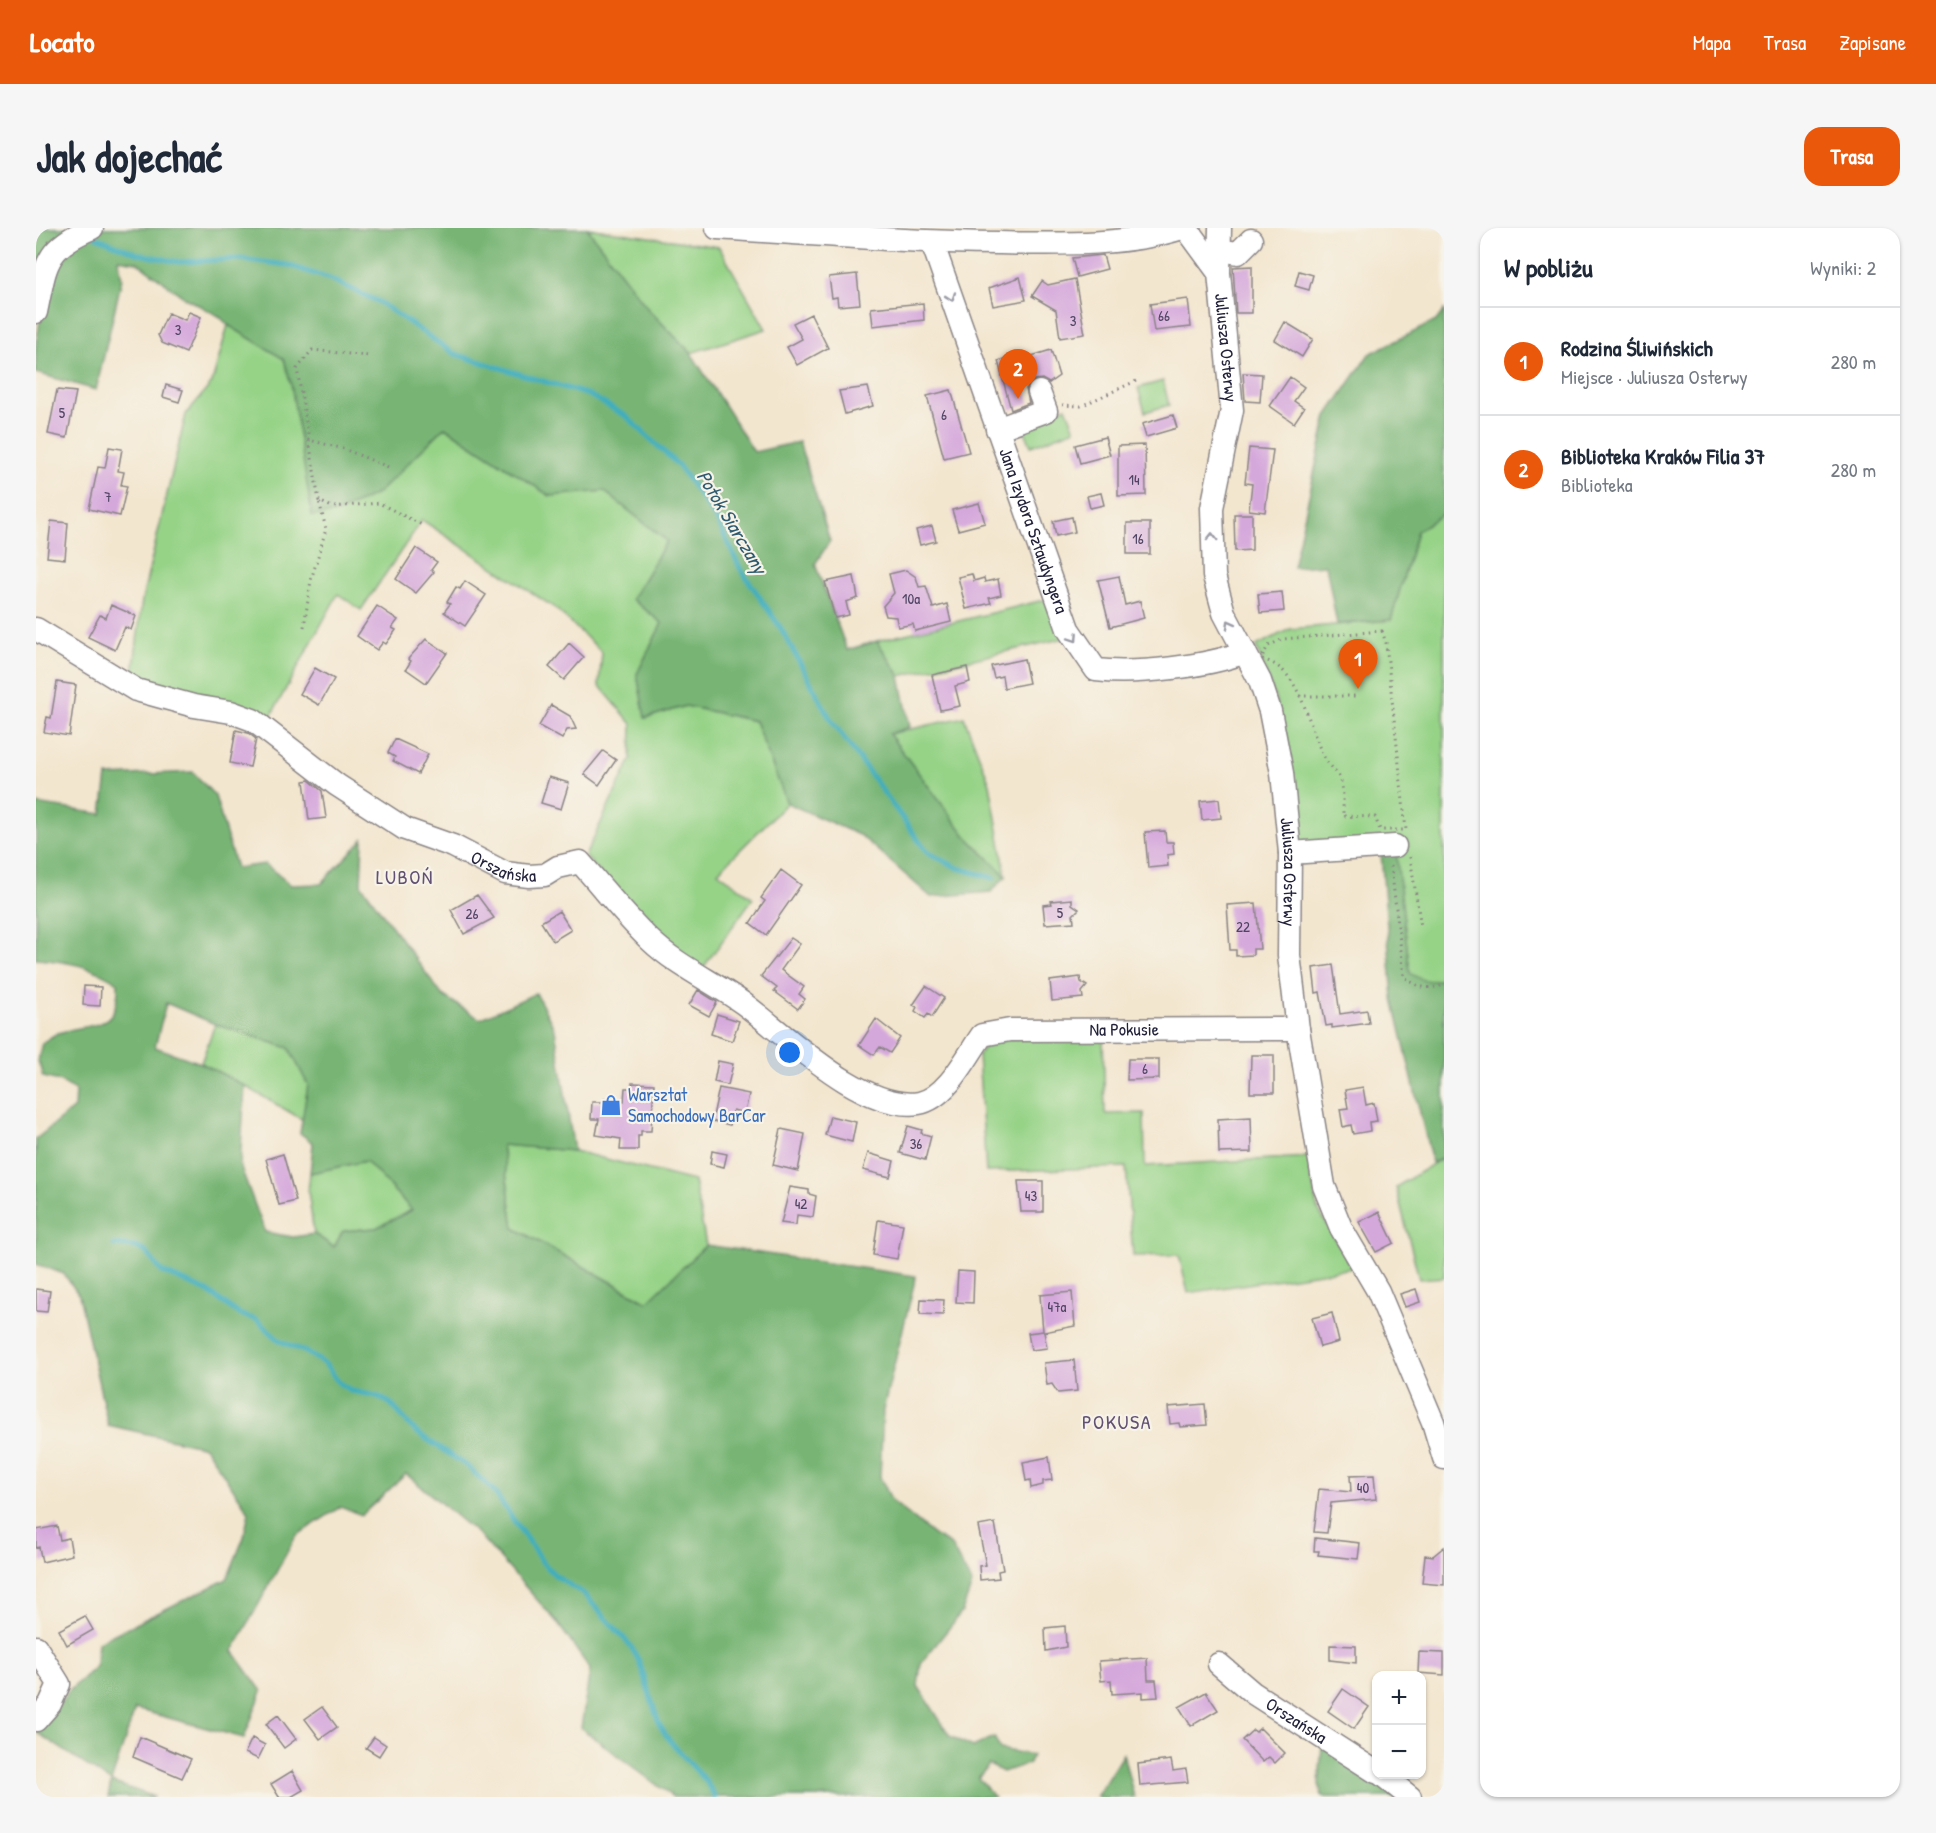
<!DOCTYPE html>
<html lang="pl">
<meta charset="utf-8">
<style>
:root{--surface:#fff;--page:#f6f6f7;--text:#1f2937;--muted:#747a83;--line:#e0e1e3;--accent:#ea580c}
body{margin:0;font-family:"Patrick Hand",sans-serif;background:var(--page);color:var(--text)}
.controls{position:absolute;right:18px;bottom:18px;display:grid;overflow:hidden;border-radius:12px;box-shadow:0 2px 4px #0004}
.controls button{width:54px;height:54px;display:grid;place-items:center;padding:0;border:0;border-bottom:2px solid var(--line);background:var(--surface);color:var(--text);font:30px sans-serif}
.you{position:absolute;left:754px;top:825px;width:21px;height:21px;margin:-15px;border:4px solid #fff;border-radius:50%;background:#1a73e8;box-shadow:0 0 0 9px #1a73e833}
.badge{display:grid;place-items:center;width:39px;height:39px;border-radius:50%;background:var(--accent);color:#fff;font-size:20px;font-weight:700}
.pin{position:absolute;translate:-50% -50px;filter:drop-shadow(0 2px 3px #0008)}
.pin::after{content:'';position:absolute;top:32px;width:21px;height:18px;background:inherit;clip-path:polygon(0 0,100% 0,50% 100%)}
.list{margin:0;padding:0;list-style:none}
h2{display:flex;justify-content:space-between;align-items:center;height:78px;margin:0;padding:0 24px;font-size:26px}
h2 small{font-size:20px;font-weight:400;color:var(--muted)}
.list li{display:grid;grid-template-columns:39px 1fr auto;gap:18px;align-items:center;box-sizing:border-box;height:108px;padding:0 24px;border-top:2px solid var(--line)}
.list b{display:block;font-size:22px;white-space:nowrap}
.list p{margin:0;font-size:20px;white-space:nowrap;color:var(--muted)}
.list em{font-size:20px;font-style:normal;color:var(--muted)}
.map{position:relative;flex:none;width:1408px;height:1569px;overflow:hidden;border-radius:18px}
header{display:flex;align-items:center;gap:36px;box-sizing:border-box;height:84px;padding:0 30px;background:var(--accent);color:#fff}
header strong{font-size:28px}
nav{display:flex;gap:33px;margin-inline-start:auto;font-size:21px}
.intro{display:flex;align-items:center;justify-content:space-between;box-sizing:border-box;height:144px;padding:0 36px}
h1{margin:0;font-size:42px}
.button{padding:15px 27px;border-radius:18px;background:var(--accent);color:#fff;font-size:21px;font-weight:700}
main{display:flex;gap:36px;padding:0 36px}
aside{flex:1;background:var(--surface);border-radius:18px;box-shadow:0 2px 4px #0004}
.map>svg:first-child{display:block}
.green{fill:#96d387;stroke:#5c7a61;stroke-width:1.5}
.forest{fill:#78b574;stroke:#4d6c58;stroke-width:1.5;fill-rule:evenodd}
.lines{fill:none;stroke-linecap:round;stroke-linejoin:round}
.stream{stroke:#40aebd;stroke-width:5}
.building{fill:#d5a8dc}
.minor-casing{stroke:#8a8485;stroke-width:25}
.path{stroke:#8a8485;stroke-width:3;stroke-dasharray:1.5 4.5;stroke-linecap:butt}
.minor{stroke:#fff;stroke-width:22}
.oneway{stroke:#9c9ca7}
.labels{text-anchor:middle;stroke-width:4.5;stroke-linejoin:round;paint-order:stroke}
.number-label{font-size:15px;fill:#4f4463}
.street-label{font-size:18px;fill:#22223b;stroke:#f7f3e8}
.shop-label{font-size:18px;fill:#366cbe;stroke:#f7f3e8;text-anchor:start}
.water-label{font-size:20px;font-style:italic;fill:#2e5a6f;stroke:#f7f3e8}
.neighbourhood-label{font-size:20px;letter-spacing:1.5px;fill:#615173;stroke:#f7f3e8}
</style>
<header>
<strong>Locato</strong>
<nav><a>Mapa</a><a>Trasa</a><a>Zapisane</a></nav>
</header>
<div class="intro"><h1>Jak dojechać</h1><a class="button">Trasa</a></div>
<main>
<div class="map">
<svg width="1408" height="1569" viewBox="0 0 1408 1569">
<rect width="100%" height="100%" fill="#f7f3e8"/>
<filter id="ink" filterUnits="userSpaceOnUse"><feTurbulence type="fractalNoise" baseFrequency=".0167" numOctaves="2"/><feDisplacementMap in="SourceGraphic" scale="12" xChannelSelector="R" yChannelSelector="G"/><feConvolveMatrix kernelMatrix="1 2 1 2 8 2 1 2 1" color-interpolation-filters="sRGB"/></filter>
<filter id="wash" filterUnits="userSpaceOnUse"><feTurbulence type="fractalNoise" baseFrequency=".008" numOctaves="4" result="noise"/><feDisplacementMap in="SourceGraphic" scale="24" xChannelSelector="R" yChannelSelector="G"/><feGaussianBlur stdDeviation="1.35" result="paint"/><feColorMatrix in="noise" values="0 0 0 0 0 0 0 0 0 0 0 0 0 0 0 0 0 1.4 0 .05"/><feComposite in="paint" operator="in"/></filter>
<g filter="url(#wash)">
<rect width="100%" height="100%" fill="#f3e6cf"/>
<!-- green -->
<path class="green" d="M551 0 683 19 730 101 655 125 612 81Z
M192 97 248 131 255 156 341 266 409 199 514 268 568 263 631 313 596 371 626 395 601 446 610 490 650 478 719 493 751 575 682 644 717 670 665 743 616 702 549 628 595 531 596 496 563 457 566 424 519 380 386 292 325 382 302 366 231 495 97 447 106 372 150 186 176 155Z
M1127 153 1133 177 1109 184 1102 160Z
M1030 179 1039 201 995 218 986 196Z
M1408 285V751C1395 755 1385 753 1374 745L1358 612 1259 617 1240 473 1220 418 1254 401 1355 392 1381 303Z
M1016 370 1029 410 864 448 841 413Z
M928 489 954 556 970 648 930 608 853 506Z
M179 796 253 820 272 857 267 892 209 858 165 835Z
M1067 807 1069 886 1108 885 1109 938 1272 929 1281 980 1317 1040 1152 1065 1143 1027 1097 1028 1090 939 950 944 942 827 954 811Z
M466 917 538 923 658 953 670 1017 612 1074 478 1000Z
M1408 929V1049L1383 1051 1360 959Z
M330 933 376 982 340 1000 307 1003 298 1019 278 1006 272 963 274 945Z"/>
<!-- forest -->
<path class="forest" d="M0 0H551L612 81 655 125 718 224 763 214 794 313 779 336 811 422 841 413 864 448 874 499 853 506 930 608 970 648 955 664 895 669 825 608 751 575 719 493 650 478 609 490 601 446 626 395 596 371 631 313 568 263 514 268 409 199 341 266 300 285 276 288 255 156 248 131 192 97 183 88 149 70 101 34 82 31 86 50 60 162 0 145V119L7 73 0 71Z
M1408 82V285L1381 303 1355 392 1301 396 1290 337 1257 339 1291 188 1333 126 1400 93Z
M157 544 179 568 200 640 229 636 255 657 285 656 327 611 325 656 406 767 444 791 500 765 519 802 538 923 466 917 478 1000 611 1074 670 1017 880 1048 847 1182 844 1249 856 1273 899 1308 914 1316 936 1356 926 1384 885 1435 882 1458 914 1508 937 1519 958 1509 964 1521 996 1527 993 1535 967 1544 953 1537 942 1550 958 1569H637L545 1500 554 1441 520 1393 443 1307 370 1246 326 1287 304 1279 260 1308 197 1423 226 1463 208 1510 99 1481 75 1554 119 1569H72L75 1554 2 1505 33 1463 60 1438 62 1414 191 1351 208 1309 213 1284 169 1219 72 1197 43 1067 28 1046 0 1036V911L38 880 39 862 23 853 7 849 2 832 6 815C11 812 17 807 22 805 55 794 83 805 82 755 58 738 29 733 0 731V576L66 586 71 548ZM130 775 179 796 253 820 272 857 264 905 277 915 274 945 330 933 376 982 340 1000 307 1003 298 1019 278 1006 257 1009 229 1004 204 937 209 858 165 835 119 819Z
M1360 623 1374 745C1385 753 1395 755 1408 751V929L1396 935 1357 771 1345 625Z
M1286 1516 1363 1569H1286L1283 1556Z
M1087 1526 1098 1569H1060Z"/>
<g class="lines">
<!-- stream -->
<path class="stream" d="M60 9 100 25
M103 26 143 34 204 31 252 37 294 51 343 74 419 126 553 167 590 188 642 237 681 292 704 340 746 402 795 492 891 624 922 640 958 650
M78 1017 100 1019 110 1024 126 1044 171 1063 203 1086 221 1092 244 1113 270 1124 289 1136 303 1155 316 1163 341 1168 354 1175 380 1204 431 1238 457 1262 507 1335 520 1348 548 1366 594 1417 603 1433 623 1496 633 1512 670 1553 679 1569"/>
</g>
<g id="blocks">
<!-- building -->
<path class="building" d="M1067 27 1071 41 1041 49 1036 30Z
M1216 38V85H1200L1197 39Z
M1263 43 1277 47 1273 62 1259 58Z
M821 46 824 76 802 78 801 69 796 70 793 49Z
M984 49 990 72 957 78 953 60Z
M1039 51 1049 106 1024 110 1020 82 996 68 1006 53 1012 57Z
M1152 71 1155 99 1118 103 1114 76Z
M887 75 888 92 837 98 835 80Z
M153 84 165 89 150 125 126 115 122 107 132 85 149 92Z
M775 86 792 120 761 137 751 119 766 111 757 95Z
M1249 94 1277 111 1266 129 1239 112Z
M1015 122 1023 148 1013 155 1006 151 998 152 990 161 993 175 975 182 962 133 988 125 989 130Z
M1207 145 1226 146 1224 174 1209 173Z
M1254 149 1268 159 1258 173 1268 180 1258 195 1234 178Z
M130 157 147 162 143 174 127 169Z
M832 159 837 178 809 186 803 163Z
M21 162 40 164 31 210 12 206Z
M915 162 933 224 908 230 891 168Z
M1137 187 1141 200 1110 209 1106 196Z
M1069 209 1074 227 1044 235 1039 217Z
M1109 217 1110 267 1082 268V218Z
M73 219 86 221 82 243 88 244 85 257 91 258 84 288 53 281 62 239 69 240Z
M1213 220 1237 222 1229 284 1213 282 1216 256 1209 255Z
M1065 265 1068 277 1054 280 1051 268Z
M943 275 949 295 922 302 916 282Z
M1198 286H1216V322L1199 323Z
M1036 289 1039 304 1020 308 1017 293Z
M15 293 32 295 29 331 11 329Z
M1091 295H1114V326H1091Z
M896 298 900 313 884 317 880 302Z
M380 320 401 334 395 342 398 344 380 365 360 351Z
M870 342 880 349 883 359 890 358 897 380 911 376 915 394 879 403 877 396 862 399 860 389 850 388 847 378 858 365 853 346Z
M936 346 938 353 948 350 949 354 962 351 965 367 953 370 955 375 930 381 922 349Z
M818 348 822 370 810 374 813 387 799 390 789 354Z
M1083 348 1089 377 1104 373 1108 390 1074 399 1062 352Z
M429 353 450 367 429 398 408 384 414 376 411 374 420 359 424 361Z
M1246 364 1248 383 1224 385 1222 366Z
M75 377 100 388 95 402 89 399 79 422 52 409 64 387 70 390Z
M341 378 362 392 356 400 360 402 350 416 347 414 341 422 321 408Z
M390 411 411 425 390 455 370 441 375 433 372 431Z
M533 415 548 429 528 452 513 439Z
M988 431 993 455 968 460 966 448 958 450 955 438Z
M931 439 934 454 919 458 924 478 904 482 896 447Z
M279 440 298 451 283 477 264 466Z
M21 454 40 457 33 508 8 504 11 489 15 490Z
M515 477 534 488 540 501 531 502 526 511 503 498Z
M200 502 212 505 220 511 214 539 194 535Z
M359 511 392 526 382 546 357 533 359 529 352 525Z
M567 523 580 532 563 557 548 546Z
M513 549 533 555 525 581 505 575Z
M273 552 286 563 290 590 273 592 268 553Z
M1183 571 1185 590 1166 592 1164 573Z
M1129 603 1130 614H1137L1138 626 1131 627 1132 638 1112 640 1109 604Z
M745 642 765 657 730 707 714 695 729 673 725 670Z
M441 667 458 690 428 706 415 682Z
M1036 671V676L1043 681 1037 687 1038 694 1009 696 1007 677 1016 676 1015 673Z
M1220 675 1224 721H1217V727L1200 728V722H1194L1191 677Z
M523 683 535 702 517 713 505 694Z
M755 710 764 716 745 742 768 759 763 766 769 771 762 781 738 763 741 760 725 748Z
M1297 737 1304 786 1331 782 1333 795 1296 800V797L1290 798 1284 764 1280 765 1277 740Z
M1044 749 1045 754 1051 758 1046 764 1047 770 1016 773 1014 753Z
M48 758 65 759 64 778 47 777Z
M890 758 908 770 896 789 892 786 889 790 879 783 881 779 877 777Z
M662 762 681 774 673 788 653 777Z
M681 786 703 793 696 813 675 806Z
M840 791 864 810 854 825 844 819 838 827 823 817Z
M1215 827H1238V865H1214Z
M1092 831H1123V851L1091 852Z
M682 833 697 836 692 857 678 854Z
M596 855 618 856 615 903H605V908H602V922H584L585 911 560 907 563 891H555L556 874H568V871L588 873 589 860H596Z
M1327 859 1330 877 1338 875 1341 893 1333 894 1334 903 1317 906 1315 897 1307 899 1304 881 1312 880 1309 862Z
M683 860 713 866 709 885 697 882 694 897 676 893Z
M794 888 820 894 816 914 789 907Z
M1215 889 1216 924 1183 925 1182 891Z
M872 898 886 902 885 905 895 908 889 932 864 925Z
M745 901 769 906 762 943 737 937Z
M676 923 691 926 688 939 674 936Z
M832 925 858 933 854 949 827 942Z
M247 926 260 973 243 977 230 931Z
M982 953H1007V984H985Z
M754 959 773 962V966L780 968 777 989 761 987 760 997 745 995Z
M1343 984 1358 1015 1340 1024 1323 994Z
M842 992 867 996 861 1031 837 1027Z
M922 1043 938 1044 937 1075 920 1074Z
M0 1061 14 1063 11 1084 0 1083Z
M1380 1061 1384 1074 1369 1079 1364 1066Z
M1036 1064 1039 1098 1008 1104 1011 1120 995 1122 992 1105 1007 1103 1004 1067Z
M885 1071 908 1072 907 1087 884 1086Z
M1296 1085 1303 1114 1284 1119 1276 1090Z
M1038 1132 1041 1163 1022 1165 1016 1156 1011 1157 1008 1135Z
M1169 1176 1171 1197 1144 1199 1143 1195 1134 1196 1132 1179Z
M1013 1229 1016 1252 1007 1253V1257L995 1260 994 1252 990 1253 987 1234Z
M1338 1247 1340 1271 1295 1275 1291 1305 1278 1304 1283 1261 1315 1264 1314 1248Z
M959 1295 967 1342 962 1343 963 1350 944 1352 943 1338 950 1337 942 1298Z
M21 1298 24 1312 33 1310 36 1327 6 1334 3 1319 0 1320V1302Z
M1279 1310 1324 1315 1322 1331 1282 1327 1283 1323H1278Z
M1408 1319V1357L1386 1355 1389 1327 1397 1328Z
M49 1388 57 1402 31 1417 23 1402Z
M1029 1398 1030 1419 1010 1423 1009 1400Z
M1294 1417 1320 1418V1435L1294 1432Z
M1383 1424 1408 1425V1447L1382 1445Z
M1111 1430 1112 1452H1120L1122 1469 1107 1470V1464L1076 1466 1075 1452 1065 1453 1063 1433Z
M1307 1461 1333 1479 1318 1501 1292 1483Z
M1170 1464 1182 1482 1155 1498 1143 1479Z
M286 1479 301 1499 284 1511 269 1491Z
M242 1487 260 1511 248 1520 230 1496Z
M1224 1500 1249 1525 1239 1535 1233 1529 1227 1534 1206 1512 1217 1502 1220 1504Z
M104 1509 155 1531 146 1550 97 1529Z
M338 1509 350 1517 343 1528 330 1520Z
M216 1510 229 1517 222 1531 209 1525Z
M1135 1532 1137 1543 1150 1541 1152 1554 1104 1558 1102 1536Z
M256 1543 267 1562 255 1569H243L235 1556Z"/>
</g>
</g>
<g filter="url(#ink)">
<use href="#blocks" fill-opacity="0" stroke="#8a8485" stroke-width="1.5"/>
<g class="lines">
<defs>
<g id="minor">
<path d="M681 0C775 6 870 14 964 15 1024 16 1089 18 1146 0"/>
<path d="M1150 0 1183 45"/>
<path id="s1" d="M1184 0 1183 45 1196 182 1176 280 1178 348 1188 385 1224 453 1234 483 1246 545 1254 625 1253 727 1262 801 1288 958 1305 1000 1342 1063 1397 1194 1408 1230"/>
<path id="s2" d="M896 14 1032 401 1060 442C1100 447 1173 438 1209 424"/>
<path d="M1183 22 1202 25 1215 12"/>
<path d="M0 84C10 37 8 20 56 0"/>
<path d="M961 201 1010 183 1003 164"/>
<path id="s3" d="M0 401 100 462 158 478 195 484 217 492 301 557 369 601 417 618 469 645 493 648 509 647 522 639 544 634C567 660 589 688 614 712 641 738 678 754 708 776 750 807 827 884 883 875 911 870 931 828 946 807L974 802 1262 801"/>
<path d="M1254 625 1359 618"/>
<path d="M0 1419 23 1456 14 1476 0 1492"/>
<path id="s4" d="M1183 1436 1217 1465 1340 1544"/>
<path d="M1345 1546 1374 1569"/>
</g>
</defs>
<!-- minor casing -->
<use href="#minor" class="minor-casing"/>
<!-- path -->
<path class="path" d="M1026 177 1045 178 1100 153
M273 212 261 141 276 122 333 128
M352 239 308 221 273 212 283 273 296 279 343 275 386 297
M268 399 275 352 290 301 283 273
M1346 403 1350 415 1370 602H1344L1339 589 1307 588C1307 577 1308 561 1304 551 1301 543 1292 537 1288 529 1271 497 1266 440 1225 431L1232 418 1247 411Z
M1263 468H1319
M1374 629 1385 699
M1355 638 1368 748C1381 760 1391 762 1408 757"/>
<!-- minor -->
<use href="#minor" class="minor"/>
</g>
<!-- one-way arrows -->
<defs><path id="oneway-chevron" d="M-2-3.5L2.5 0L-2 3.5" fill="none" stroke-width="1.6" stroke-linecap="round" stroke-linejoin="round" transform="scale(1.5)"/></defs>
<g class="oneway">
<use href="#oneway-chevron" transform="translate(915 69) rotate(71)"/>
<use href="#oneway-chevron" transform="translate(1176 309) rotate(-90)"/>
<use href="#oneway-chevron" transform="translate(1194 396) rotate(-119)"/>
<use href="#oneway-chevron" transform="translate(1038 410) rotate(56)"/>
</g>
</g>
<!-- icons -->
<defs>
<symbol id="shop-bare" viewBox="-9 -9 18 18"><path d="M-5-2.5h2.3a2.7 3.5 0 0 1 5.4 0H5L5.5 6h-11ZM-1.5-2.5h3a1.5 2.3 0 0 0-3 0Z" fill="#3f7fe0" stroke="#f7f3e8" stroke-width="2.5" paint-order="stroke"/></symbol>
</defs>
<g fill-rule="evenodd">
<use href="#shop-bare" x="560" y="862" width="30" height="30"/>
</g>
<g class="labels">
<!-- number labels -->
<g class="number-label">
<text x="1128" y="93">66</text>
<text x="1037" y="98">3</text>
<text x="142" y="107">3</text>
<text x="26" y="190">5</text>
<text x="908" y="192">6</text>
<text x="1098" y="257">14</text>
<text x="72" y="274">7</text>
<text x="1102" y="316">16</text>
<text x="875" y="376">10a</text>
<text x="1024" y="690">5</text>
<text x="436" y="691">26</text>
<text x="1207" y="704">22</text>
<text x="1109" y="846">6</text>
<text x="880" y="921">36</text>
<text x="995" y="973">43</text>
<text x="765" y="981">42</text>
<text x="1021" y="1084">47a</text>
<text x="1327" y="1265">40</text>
</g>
<!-- street labels -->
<g class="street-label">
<text dy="6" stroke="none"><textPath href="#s1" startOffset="120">Juliusza Osterwy</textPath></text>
<text dy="6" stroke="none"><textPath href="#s2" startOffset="306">Jana Izydora Sztaudyngera</textPath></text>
<text dy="6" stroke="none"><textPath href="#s3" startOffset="532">Orszańska</textPath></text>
<text dy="6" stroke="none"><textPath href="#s1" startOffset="660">Juliusza Osterwy</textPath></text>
<text dy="6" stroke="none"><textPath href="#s3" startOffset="1275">Na Pokusie</textPath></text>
<text dy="6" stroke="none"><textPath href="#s4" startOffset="96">Orszańska</textPath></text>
</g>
<!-- shop labels -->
<g class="shop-label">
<text x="592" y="873">Warsztat<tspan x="592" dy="21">Samochodowy BarCar</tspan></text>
</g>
<!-- water labels -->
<g class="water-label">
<text transform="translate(696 294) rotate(59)" y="7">Potok Siarczany</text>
</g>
<!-- neighbourhood labels -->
<g class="neighbourhood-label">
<text x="369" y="656">LUBOŃ</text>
<text x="1081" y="1201">POKUSA</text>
</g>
</g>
</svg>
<div class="controls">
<button>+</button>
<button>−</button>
</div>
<div class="you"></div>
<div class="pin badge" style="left:1322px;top:461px">1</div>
<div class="pin badge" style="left:982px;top:171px">2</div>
</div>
<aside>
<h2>W pobliżu<small>Wyniki: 2</small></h2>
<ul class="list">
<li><span class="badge">1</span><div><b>Rodzina Śliwińskich</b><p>Miejsce · Juliusza Osterwy</p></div><em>280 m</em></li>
<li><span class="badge">2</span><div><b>Biblioteka Kraków Filia 37</b><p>Biblioteka</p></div><em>280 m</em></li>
</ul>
</aside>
</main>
